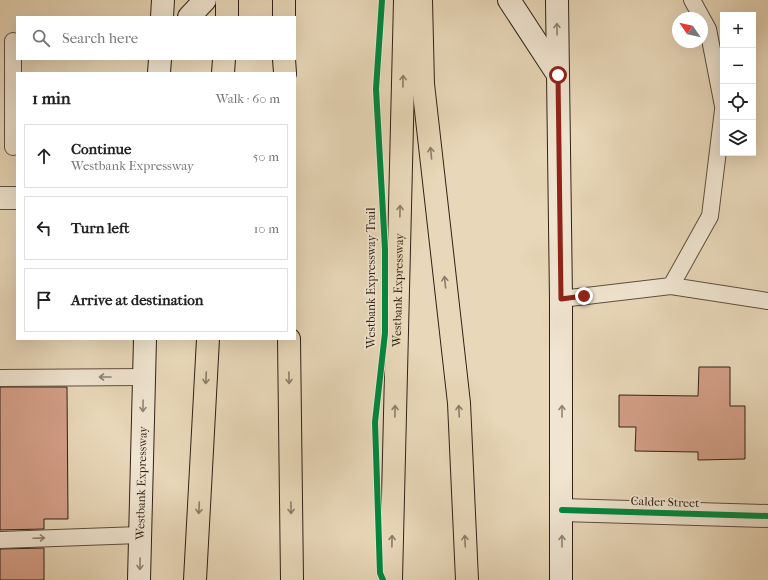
<!DOCTYPE html>
<meta charset="utf-8">
<style>
:root{--surface:#fff;--page:#f2f2f2;--text:#222;--muted:#767676;--line:#e0e0e0}
body{margin:0;font-family:"IM FELL French Canon",serif;background:var(--page);color:var(--text)}
.controls{position:absolute;right:12px;top:12px;display:grid;overflow:hidden;border-radius:0px;box-shadow:0 4px 16px #0002}
.controls button{width:36px;height:36px;display:grid;place-items:center;padding:0;border:0;border-bottom:1px solid var(--line);background:var(--surface);color:var(--text);font:20px sans-serif}
.compass{position:absolute;left:672px;top:12px;width:36px;height:36px;border-radius:50%;background:var(--surface);box-shadow:0 4px 16px #0002;rotate:304deg}
.stop{position:absolute;width:12px;height:12px;margin:-9px;border:3px solid #8f2418;border-radius:50%;background:#fff}
.stop.end{background:#8f2418;border-color:#fff;box-shadow:0 1px 4px #0008}
.list{margin:0;padding:0;list-style:none}
h2{display:flex;justify-content:space-between;align-items:center;height:52px;margin:0;padding:0 16px;font-size:17px}
h2 small{font-size:13px;font-weight:400;color:var(--muted)}
.list li{display:grid;grid-template-columns:26px 1fr auto;gap:12px;align-items:center;box-sizing:border-box;height:64px;margin:0 8px 8px;padding:0 8px;border:1px solid var(--line);border-radius:0px}
.list b{display:block;font-size:15px;white-space:nowrap}
.list p{margin:0;font-size:13px;white-space:nowrap;color:var(--muted)}
.list em{font-size:13px;font-style:normal;color:var(--muted)}
.icon{flex:none;width:22px;height:22px;fill:none;stroke:currentColor;stroke-width:2;stroke-linecap:round;stroke-linejoin:round}
.map{position:relative;flex:none;width:768px;height:580px;overflow:hidden}
.search{position:absolute;background:var(--surface);box-shadow:0 4px 16px #0002;left:16px;top:16px;width:280px;height:44px;display:flex;align-items:center;gap:10px;box-sizing:border-box;padding:0 14px;border-radius:0px;color:var(--muted);font-size:15px}
.panel{position:absolute;background:var(--surface);box-shadow:0 4px 16px #0002;left:16px;top:72px;width:280px;height:268px;border-radius:0px}
.map>svg:first-child{display:block}
.building{fill:#d49f88;stroke:#302116}
.lines{fill:none;stroke-linecap:round;stroke-linejoin:round}
.lane-casing{stroke:#5e4e3e;stroke-width:18}
.street-casing{stroke:#5e4e3e;stroke-width:24}
.secondary-casing{stroke:#302116;stroke-width:24}
.highway-casing{stroke:#302116;stroke-width:24}
.lane{stroke:#f0e5d1;stroke-width:16}
.street{stroke:#f0e5d1;stroke-width:22}
.secondary{stroke:#f0e5d1;stroke-width:22}
.highway{stroke:#e8d7b8;stroke-width:22}
.cycleway-casing{stroke:#f0e5d1;stroke-width:8}
.cycleway{stroke:#00873e;stroke-width:6}
.oneway{stroke:#908374}
.oneway2{stroke:#8c7c67}
.route{stroke:#8f2418;stroke-width:5}
.labels{text-anchor:middle;stroke-width:3.5;stroke-linejoin:round;paint-order:stroke}
.street-label{font-size:12px;fill:#302116;stroke:#f0e5d1}
</style>
<div class="map">
<svg width="768" height="580" viewBox="0 0 768 580">
<rect width="100%" height="100%" fill="#e8d7b8"/>
<filter id="stains"><feTurbulence type="fractalNoise" baseFrequency=".005" numOctaves="4"/><feColorMatrix values="0 0 0 0 .2 0 0 0 0 .09 0 0 0 0 .02 0 0 0 .5 -.17"/></filter>
<radialGradient id="worn" r=".72"><stop offset=".6" stop-color="#630" stop-opacity="0"/><stop offset="1" stop-color="#630" stop-opacity=".3"/></radialGradient>
<!-- building -->
<path class="building" d="M699 367H730V406H745V459L698 460V452L635 451 636 427H619V395L698 396Z
M0 387H67L68 519H44V529L0 530Z
M44 548V580H0V549Z"/>
<g class="lines">
<defs>
<path id="lane" d="M692 0 708 29 723 106
M13 41V147
M671 286 768 301
M561 299 671 286 710 216 723 110
M0 378 144 377
M0 540 140 535"/>
<path id="street" d="M0 198H17
M562 510 768 516"/>
<g id="secondary">
<path d="M509 0 558 75"/>
<path d="M557 0 561 299V580"/>
<path d="M162 17 163 0"/>
<path d="M189 17 205 0"/>
<path d="M159 73 160 59"/>
<path id="s1" d="M139 580 145 339"/>
</g>
<g id="highway">
<path d="M284 0V17"/>
<path d="M421 0 423 84 459 403 467 580"/>
<path d="M227 17V0"/>
<path d="M284 59 285 73"/>
<path d="M223 73 224 59"/>
<path d="M289 339 292 580"/>
<path d="M195 580 208 339"/>
<path id="s2" d="M391 580 405 0"/>
</g>
</defs>
<!-- lane casing -->
<use href="#lane" class="lane-casing"/>
<!-- street casing -->
<use href="#street" class="street-casing"/>
<!-- secondary casing -->
<use href="#secondary" class="secondary-casing"/>
<!-- highway casing -->
<use href="#highway" class="highway-casing"/>
<!-- lane -->
<use href="#lane" class="lane"/>
<!-- street -->
<use href="#street" class="street"/>
<!-- secondary -->
<use href="#secondary" class="secondary"/>
<!-- highway -->
<use href="#highway" class="highway"/>
<defs>
<path id="cycleway" d="M382 0 376 89 385 249V333L375 422 380 573 383 580
M562 510 768 516"/>
</defs>
<!-- cycleway casing -->
<use href="#cycleway" class="cycleway-casing"/>
<!-- cycleway -->
<use href="#cycleway" class="cycleway"/>
</g>
<!-- one-way arrows -->
<defs><path id="oneway-shaft" d="M-6 0H5M1.5-3L5.5 0L1.5 3" fill="none" stroke-width="1.6" stroke-linecap="round" stroke-linejoin="round"/></defs>
<g class="oneway">
<use href="#oneway-shaft" transform="translate(557 29) rotate(-91)"/>
<use href="#oneway-shaft" transform="translate(105 377) rotate(180)"/>
<use href="#oneway-shaft" transform="translate(143 406) rotate(91)"/>
<use href="#oneway-shaft" transform="translate(562 411) rotate(-90)"/>
<use href="#oneway-shaft" transform="translate(39 538) rotate(-2)"/>
<use href="#oneway-shaft" transform="translate(562 541) rotate(-90)"/>
<use href="#oneway-shaft" transform="translate(140 564) rotate(91)"/>
</g>
<g class="oneway2">
<use href="#oneway-shaft" transform="translate(403 81) rotate(-89)"/>
<use href="#oneway-shaft" transform="translate(431 153) rotate(-96)"/>
<use href="#oneway-shaft" transform="translate(400 211) rotate(-89)"/>
<use href="#oneway-shaft" transform="translate(445 282) rotate(-96)"/>
<use href="#oneway-shaft" transform="translate(206 378) rotate(93)"/>
<use href="#oneway-shaft" transform="translate(289 378) rotate(89)"/>
<use href="#oneway-shaft" transform="translate(395 411) rotate(-89)"/>
<use href="#oneway-shaft" transform="translate(459 411) rotate(-93)"/>
<use href="#oneway-shaft" transform="translate(199 508) rotate(93)"/>
<use href="#oneway-shaft" transform="translate(291 508) rotate(89)"/>
<use href="#oneway-shaft" transform="translate(392 541) rotate(-89)"/>
<use href="#oneway-shaft" transform="translate(465 541) rotate(-93)"/>
</g>
<g class="lines">
<!-- route -->
<path class="route" d="M558 75 561 299 584 296"/>
</g>
<g class="labels">
<!-- street labels -->
<g class="street-label">
<text transform="translate(371 278) rotate(-90)" y="4">Westbank Expressway Trail</text>
<text dy="4" stroke="none"><textPath href="#s2" startOffset="290">Westbank Expressway</textPath></text>
<text dy="4" stroke="none"><textPath href="#s1" startOffset="97">Westbank Expressway</textPath></text>
<text transform="translate(665 502) rotate(2)" y="4">Calder Street</text>
</g>
</g>
<rect width="100%" height="100%" filter="url(#stains)"/>
<rect width="100%" height="100%" fill="url(#worn)"/>
</svg>
<div class="controls">
<button>+</button>
<button>−</button>
<button><svg class="icon" aria-label="locate" viewBox="0 0 24 24"><circle cx="12" cy="12" r="6"/><path d="M12 2v4M12 18v4M2 12h4M18 12h4"/></svg></button>
<button><svg class="icon" aria-label="layers" viewBox="0 0 24 24"><path d="M12 4l9 5-9 5-9-5zM3 14l9 5 9-5"/></svg></button>
</div>
<svg class="compass" viewBox="-18 -18 36 36"><path d="M0-13l5 13h-10z" fill="#e53935"/><path d="M0 13l5-13h-10z" fill="#767676"/></svg>
<div class="stop" style="left:558px;top:75px"></div>
<div class="stop end" style="left:584px;top:296px"></div>
<div class="search"><svg class="icon" aria-label="search" viewBox="0 0 24 24"><circle cx="10" cy="10" r="6"/><path d="M15 15l6 6"/></svg>Search here</div>
<section class="panel">
<h2>1 min<small>Walk · 60 m</small></h2>
<ul class="list">
<li><svg class="icon" aria-label="ahead" viewBox="0 0 24 24"><path d="M12 20V5M6 11l6-6 6 6"/></svg><div><b>Continue</b><p>Westbank Expressway</p></div><em>50 m</em></li>
<li><svg class="icon" aria-label="left" viewBox="0 0 24 24"><path d="M17 20v-9H6M10 6l-5 5 5 5"/></svg><div><b>Turn left</b></div><em>10 m</em></li>
<li><svg class="icon" aria-label="arrive" viewBox="0 0 24 24"><path d="M6 21V4h12l-3 4 3 4H6"/></svg><div><b>Arrive at destination</b></div></li>
</ul>
</section>
</div>
